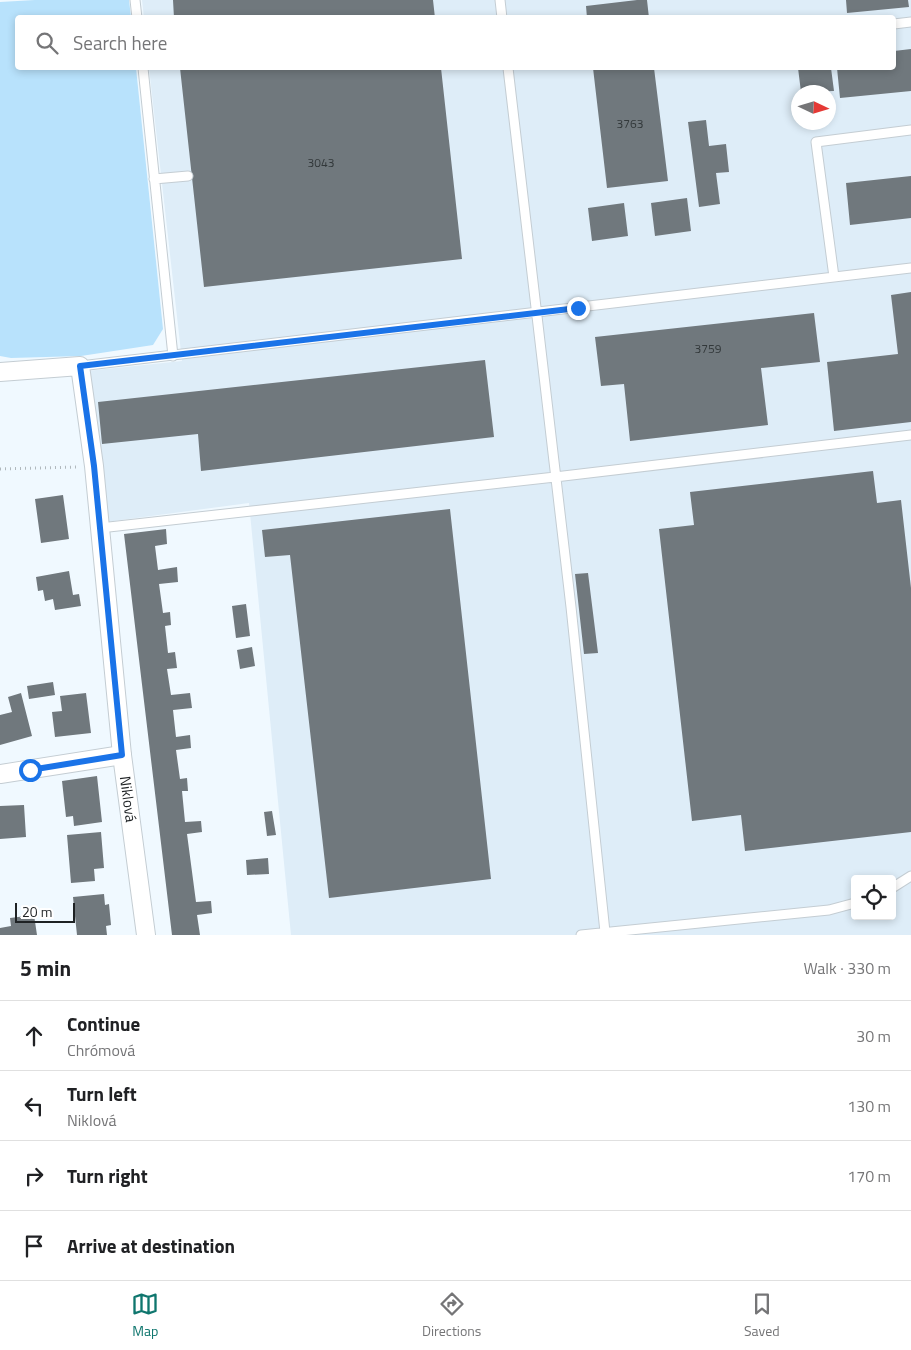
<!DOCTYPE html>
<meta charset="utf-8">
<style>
:root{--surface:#fff;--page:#f2f2f2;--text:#202124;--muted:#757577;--line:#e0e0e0;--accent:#0f766e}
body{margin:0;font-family:"Titillium Web",sans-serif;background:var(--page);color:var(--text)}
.controls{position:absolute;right:15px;bottom:15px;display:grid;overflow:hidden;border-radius:5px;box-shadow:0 2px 8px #0003}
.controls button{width:45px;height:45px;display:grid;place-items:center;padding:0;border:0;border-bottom:1px solid var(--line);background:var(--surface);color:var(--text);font:25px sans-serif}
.compass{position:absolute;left:791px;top:85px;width:45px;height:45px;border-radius:50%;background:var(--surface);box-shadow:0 2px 8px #0003;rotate:94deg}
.scale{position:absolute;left:15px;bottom:12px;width:60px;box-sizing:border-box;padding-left:5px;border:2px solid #1e2224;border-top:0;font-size:14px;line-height:18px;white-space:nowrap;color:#1e2224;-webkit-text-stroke:4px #fff;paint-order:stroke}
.stop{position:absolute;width:15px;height:15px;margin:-11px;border:4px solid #1a73e8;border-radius:50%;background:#fff}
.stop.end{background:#1a73e8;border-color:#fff;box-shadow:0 1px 5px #0008}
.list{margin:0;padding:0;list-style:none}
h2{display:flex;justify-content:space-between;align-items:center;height:65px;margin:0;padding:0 20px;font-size:21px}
h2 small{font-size:16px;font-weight:400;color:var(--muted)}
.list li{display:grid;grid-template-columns:32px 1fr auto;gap:15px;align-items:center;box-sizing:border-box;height:70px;padding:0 20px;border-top:1px solid var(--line)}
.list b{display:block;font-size:19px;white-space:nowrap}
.list p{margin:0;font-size:16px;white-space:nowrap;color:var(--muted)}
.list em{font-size:16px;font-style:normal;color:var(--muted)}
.icon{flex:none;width:28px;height:28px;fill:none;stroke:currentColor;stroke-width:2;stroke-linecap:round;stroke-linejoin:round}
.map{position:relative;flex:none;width:911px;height:935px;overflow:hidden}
.search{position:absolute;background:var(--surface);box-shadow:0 2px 8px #0003;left:15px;right:15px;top:15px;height:55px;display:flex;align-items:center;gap:12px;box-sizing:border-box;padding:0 18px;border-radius:5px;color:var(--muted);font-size:19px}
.sheet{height:345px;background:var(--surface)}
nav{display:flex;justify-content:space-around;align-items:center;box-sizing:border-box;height:70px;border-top:1px solid var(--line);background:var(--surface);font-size:14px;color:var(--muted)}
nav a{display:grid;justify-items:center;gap:2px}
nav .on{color:var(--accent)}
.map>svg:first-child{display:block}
.built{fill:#deedf8;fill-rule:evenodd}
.green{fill:#b8e2fc}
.building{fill:#70787d}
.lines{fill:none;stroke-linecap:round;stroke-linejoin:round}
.lane-casing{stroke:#c4cdd3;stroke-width:11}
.street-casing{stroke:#c4cdd3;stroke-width:20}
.path{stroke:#b0b8bc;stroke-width:3;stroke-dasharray:1 4;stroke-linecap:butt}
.lane{stroke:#fff;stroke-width:9}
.street{stroke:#fff;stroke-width:18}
.route{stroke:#1a73e8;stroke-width:6}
.labels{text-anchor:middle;stroke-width:4;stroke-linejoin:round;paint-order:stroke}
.number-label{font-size:12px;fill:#32383a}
.street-label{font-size:15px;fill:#1e2224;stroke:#fff}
</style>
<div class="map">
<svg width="911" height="935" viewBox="0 0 911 935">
<rect width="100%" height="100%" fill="#f0f9ff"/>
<!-- built -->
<path class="built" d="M142 0H911V935H291L249 503 106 522 87 371 182 361 149 68H894V18H144ZM798 92H828V122H798ZM855 879H892V916H855Z"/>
<!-- green -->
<path class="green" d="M35 0H129L131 17 18 18V68H136L163 329 153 345 81 356 11 358 0 356V2Z"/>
<!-- building -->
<path class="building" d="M173 0H433L435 18H174Z
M637 0H647L649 18H587L586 6Z
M846 0H908L909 7 847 13Z
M911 49V91L840 98 837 68H894V51Z
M180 68H441L462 259 204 287Z
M593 68H654L668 181 607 188Z
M798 68H831L834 91 801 92Z
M706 120 709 146 726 144 729 172 716 173 720 204 699 207 688 122Z
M805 122H824V124L805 127Z
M911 176V218L850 225 846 183Z
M687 198 691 231 655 236 651 203Z
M624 203 628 236 592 241 588 208Z
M911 292V422L834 431 827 362 898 354 891 295Z
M814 313 820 362 761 368 768 425 630 441 624 384 601 386 595 337Z
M485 360 494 437 201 471 198 434 102 444 98 402Z
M873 471 877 503 901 500 911 588V832L745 851 741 815 692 821 659 529 694 525 690 492Z
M63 495 69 539 41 543 35 499Z
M450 509 491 879 329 898 290 555 265 557 262 530Z
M166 529 167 544 155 546 158 570 177 567 178 582 159 584 163 613 170 612 171 625 165 626 168 653 175 652 177 668 167 669 171 695 190 693 192 708 173 710 176 737 190 735 191 748 176 750 180 779 187 778 188 791H182L185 822 201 821 202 832 187 834 196 902 211 901 212 913 197 915 200 935H172L124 534Z
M69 571 73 595 79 594 81 606 55 610 53 599 45 601 43 590 38 591 36 577Z
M588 573 598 653 584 654 575 574Z
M246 604 250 636 236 638 232 606Z
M252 647 255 666 240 669 237 650Z
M53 682 55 695 29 699 27 686Z
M21 693 32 736 0 745V715L12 712 8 697Z
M86 693 91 733 55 737 52 712 62 711 60 696Z
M97 776 102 822 74 826 73 816 66 817 62 781Z
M24 805 26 837 0 839V806Z
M272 811 276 835 267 836 264 812Z
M101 832 104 868 94 869 95 881 71 883 67 835Z
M268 858 269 874 247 875 246 860Z
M104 894 105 905 109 904 111 925 106 926 107 935H77L73 897Z
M34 915 37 935H0V928L11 926 10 918Z"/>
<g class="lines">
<defs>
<path id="lane" d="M135 0 137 18
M500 0 502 18
M894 24 911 22
M143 68 173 356
M508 68 571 607 605 932
M154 179 188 176
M834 277 816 142 911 130
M80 366 911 268
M100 528 555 477 911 435
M892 888 911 876
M581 935 829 910 855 903"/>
<g id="street">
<path id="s1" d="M0 372 80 366 94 466 122 755 146 935"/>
<path d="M0 774 122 755"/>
</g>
</defs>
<!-- lane casing -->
<use href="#lane" class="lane-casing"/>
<!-- street casing -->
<use href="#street" class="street-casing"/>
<!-- path -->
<path class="path" d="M0 469 77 467"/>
<!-- lane -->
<use href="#lane" class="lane"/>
<!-- street -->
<use href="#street" class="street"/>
</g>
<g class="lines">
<!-- route -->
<path class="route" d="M30 770 122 755 94 466 80 366 578 308"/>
</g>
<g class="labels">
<!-- number labels -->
<g class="number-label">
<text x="630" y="128">3763</text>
<text x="321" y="167">3043</text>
<text x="708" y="353">3759</text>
</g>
<!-- street labels -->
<g class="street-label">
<text dy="5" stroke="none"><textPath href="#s1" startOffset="516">Niklová</textPath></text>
</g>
</g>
</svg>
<div class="controls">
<button><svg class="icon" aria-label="locate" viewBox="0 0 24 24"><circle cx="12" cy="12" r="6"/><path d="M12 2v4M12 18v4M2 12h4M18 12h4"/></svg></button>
</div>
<svg class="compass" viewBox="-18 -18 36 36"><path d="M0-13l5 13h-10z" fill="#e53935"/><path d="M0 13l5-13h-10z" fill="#757577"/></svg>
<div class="scale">20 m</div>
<div class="stop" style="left:30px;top:770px"></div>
<div class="stop end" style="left:578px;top:308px"></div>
<div class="search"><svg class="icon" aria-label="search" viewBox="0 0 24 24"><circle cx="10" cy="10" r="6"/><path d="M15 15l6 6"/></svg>Search here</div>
</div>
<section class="sheet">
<h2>5 min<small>Walk · 330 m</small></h2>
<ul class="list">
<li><svg class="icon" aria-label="ahead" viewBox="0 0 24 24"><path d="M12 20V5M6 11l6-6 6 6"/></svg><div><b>Continue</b><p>Chrómová</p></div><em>30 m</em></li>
<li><svg class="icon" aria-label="left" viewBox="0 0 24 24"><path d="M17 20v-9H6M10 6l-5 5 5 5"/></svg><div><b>Turn left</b><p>Niklová</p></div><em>130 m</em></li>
<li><svg class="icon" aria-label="right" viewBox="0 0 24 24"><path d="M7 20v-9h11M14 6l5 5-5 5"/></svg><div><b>Turn right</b></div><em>170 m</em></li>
<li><svg class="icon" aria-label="arrive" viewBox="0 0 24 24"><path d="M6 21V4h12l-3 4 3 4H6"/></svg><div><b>Arrive at destination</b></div></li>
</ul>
</section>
<nav>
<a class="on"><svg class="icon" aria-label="map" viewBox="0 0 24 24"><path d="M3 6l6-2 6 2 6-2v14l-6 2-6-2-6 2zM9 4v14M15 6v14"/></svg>Map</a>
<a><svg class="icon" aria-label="directions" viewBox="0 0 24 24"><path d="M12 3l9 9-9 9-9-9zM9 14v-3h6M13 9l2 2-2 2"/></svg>Directions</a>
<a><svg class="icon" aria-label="saved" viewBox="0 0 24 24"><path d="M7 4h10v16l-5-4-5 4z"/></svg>Saved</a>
</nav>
